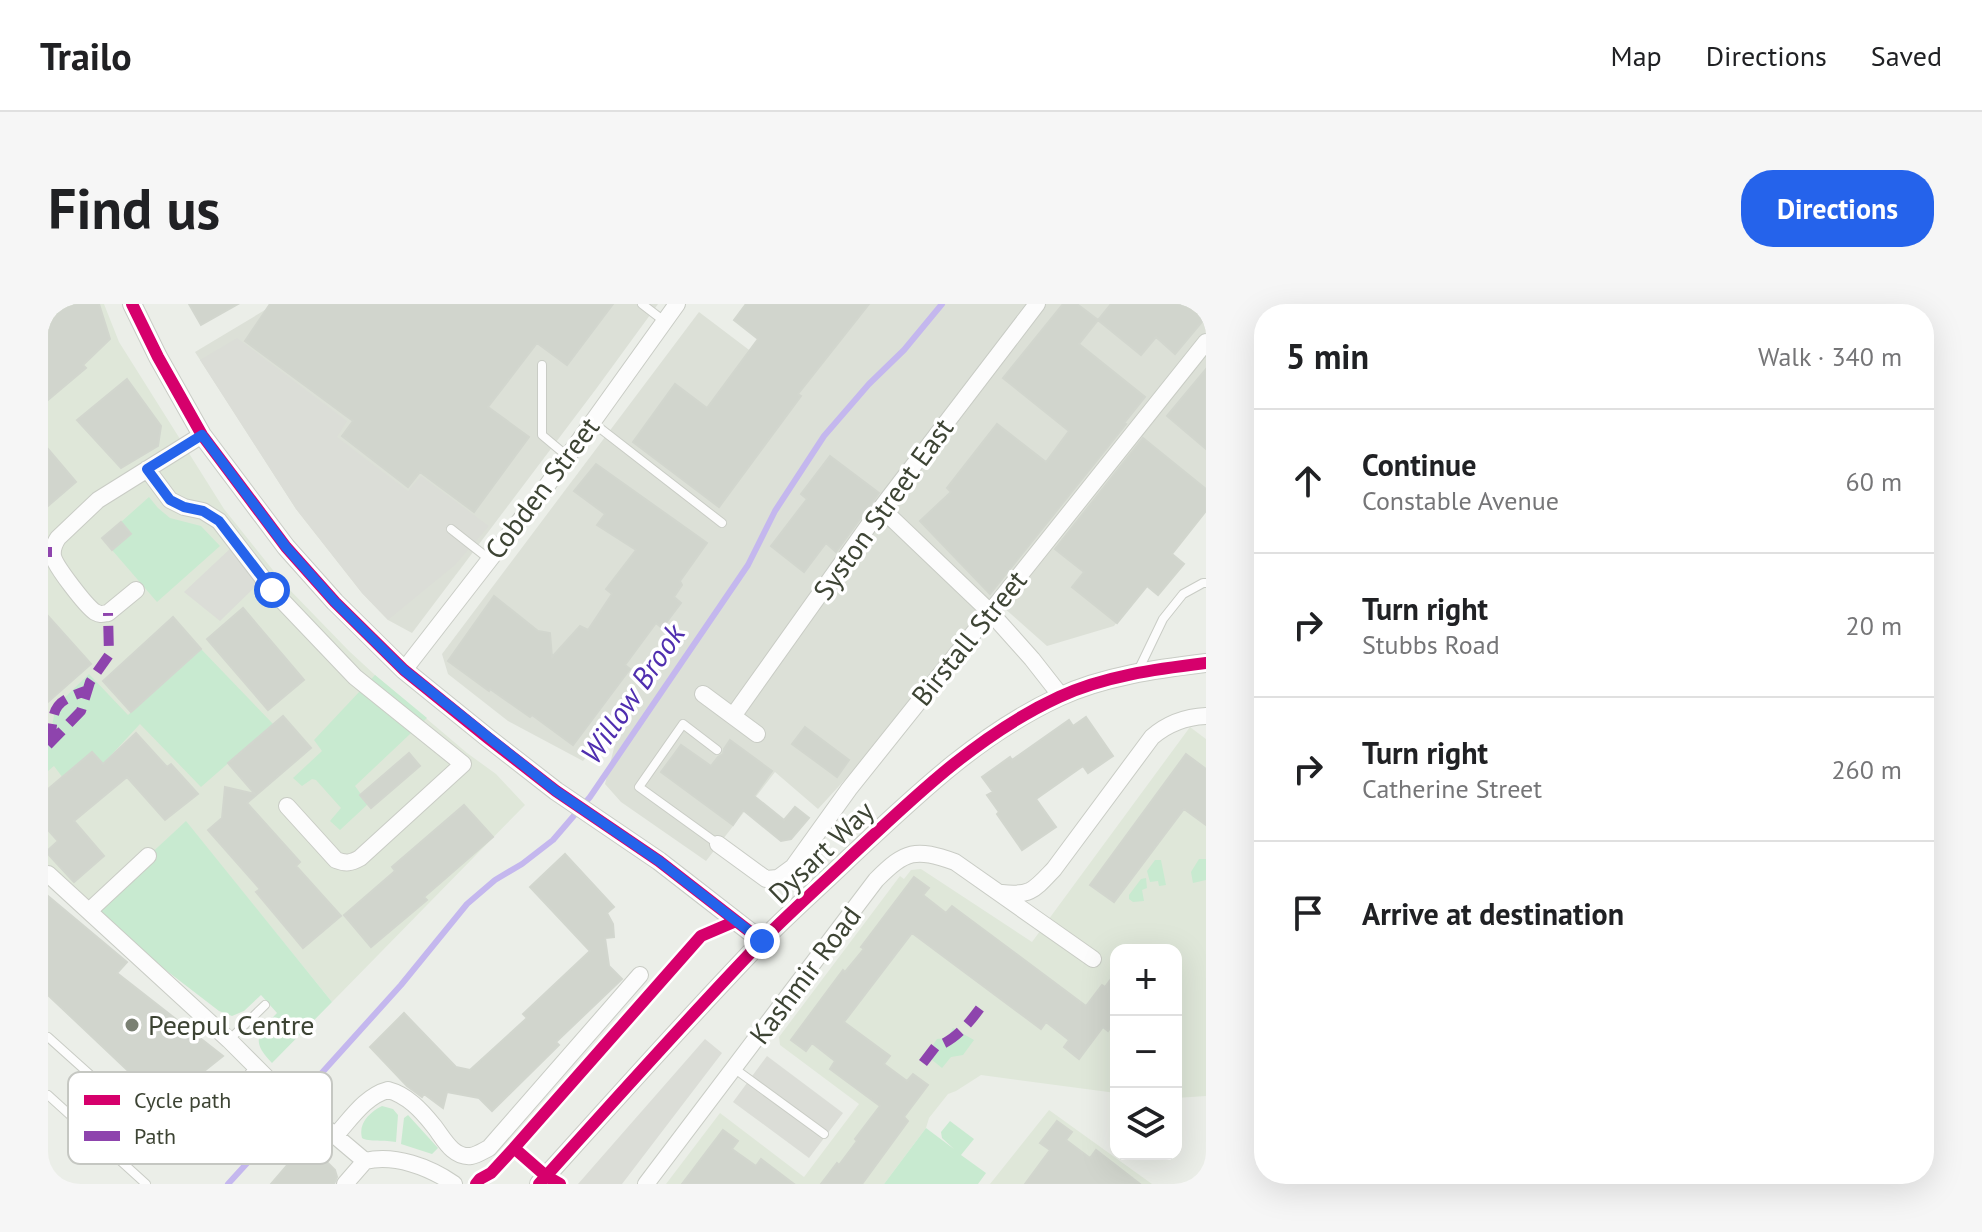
<!DOCTYPE html>
<meta charset="utf-8">
<style>
:root{--surface:#fff;--page:#f6f6f6;--text:#202124;--muted:#757577;--line:#e0e0e0;--accent:#2563eb}
body{margin:0;font-family:"PT Sans",sans-serif;background:var(--page);color:var(--text)}
.controls{position:absolute;right:24px;bottom:24px;display:grid;overflow:hidden;border-radius:16px;box-shadow:0 8px 32px #0002}
.controls button{width:72px;height:72px;display:grid;place-items:center;padding:0;border:0;border-bottom:2px solid var(--line);background:var(--surface);color:var(--text);font:40px sans-serif}
.stop{position:absolute;width:24px;height:24px;margin:-18px;border:6px solid #2563eb;border-radius:50%;background:#fff}
.stop.end{background:#2563eb;border-color:#fff;box-shadow:0 2px 8px #0008}
.list{margin:0;padding:0;list-style:none}
h2{display:flex;justify-content:space-between;align-items:center;height:104px;margin:0;padding:0 32px;font-size:34px}
h2 small{font-size:26px;font-weight:400;color:var(--muted)}
.list li{display:grid;grid-template-columns:52px 1fr auto;gap:24px;align-items:center;box-sizing:border-box;height:144px;padding:0 32px;border-top:2px solid var(--line)}
.list b{display:block;font-size:30px;white-space:nowrap}
.list p{margin:0;font-size:26px;white-space:nowrap;color:var(--muted)}
.list em{font-size:26px;font-style:normal;color:var(--muted)}
.icon{flex:none;width:44px;height:44px;fill:none;stroke:currentColor;stroke-width:2;stroke-linecap:round;stroke-linejoin:round}
.map{position:relative;flex:none;width:1158px;height:880px;overflow:hidden;border-radius:32px}
header{display:flex;align-items:center;gap:48px;box-sizing:border-box;height:112px;padding:0 40px;background:var(--surface);border-bottom:2px solid var(--line)}
header strong{font-size:38px}
nav{display:flex;gap:44px;margin-inline-start:auto;font-size:28px}
.intro{display:flex;align-items:center;justify-content:space-between;box-sizing:border-box;height:192px;padding:0 48px}
h1{margin:0;font-size:56px}
.button{padding:20px 36px;border-radius:32px;background:var(--accent);color:#fff;font-size:28px;font-weight:700}
main{display:flex;gap:48px;padding:0 48px}
aside{flex:1;background:var(--surface);border-radius:32px;box-shadow:0 8px 32px #0002}
.map>svg:first-child{display:block}
.residential{fill:#dfe7d9}
.industrial{fill:#dce0d7}
.green{fill:#c8ead0}
.parking{fill:#dbddd7}
.lines{fill:none;stroke-linecap:round;stroke-linejoin:round}
.stream{stroke:#c4b7ee;stroke-width:6}
.building{fill:#d1d5cd;stroke:#d2d6ce;stroke-width:2}
.service-casing{stroke:#c9ccc5;stroke-width:10}
.minor-casing{stroke:#c9ccc5;stroke-width:18}
.tertiary-casing{stroke:#c9ccc5;stroke-width:20}
.service{stroke:#fcfcfc;stroke-width:8}
.minor{stroke:#fcfcfc;stroke-width:16}
.tertiary{stroke:#fcfcfc;stroke-width:18}
.quiet{stroke:#8e44ad;stroke-width:10;stroke-dasharray:20 10;stroke-linecap:butt}
.cycleway-casing{stroke:#fff;stroke-width:17}
.cycleway{stroke:#d6006c;stroke-width:12}
.route{stroke:#2563eb;stroke-width:10}
.poi-dot{fill:#7a8073;stroke:#fff;stroke-width:3}
.labels{text-anchor:middle;stroke-width:7;stroke-linejoin:round;paint-order:stroke}
.street-label{font-size:28px;fill:#3d4434;stroke:#fff}
.poi-label{font-size:28px;fill:#3d4434;stroke:#fff;text-anchor:start}
.water-label{font-size:30px;font-style:italic;fill:#4f2eaf;stroke:#fff}
.key{fill:#fff;stroke:#c5c7c2;stroke-width:2}
.key-label{font-size:22px;fill:#3d4434}
</style>
<header>
<strong>Trailo</strong>
<nav><a>Map</a><a>Directions</a><a>Saved</a></nav>
</header>
<div class="intro"><h1>Find us</h1><a class="button">Directions</a></div>
<main>
<div class="map">
<svg width="1158" height="880" viewBox="0 0 1158 880">
<rect width="100%" height="100%" fill="#ebeee8"/>
<!-- residential -->
<path class="residential" d="M0 0H56L71 38 176 205 236 280 301 347 327 371 419 449 448 470 477 501 284 698 138 518 41 607 0 561Z
M1142 423 1158 435V792L1128 794V646H1068V789L933 771 908 787 900 790 881 814 878 824 836 880H618L672 809 756 873 811 800 732 741 731 733 852 572 856 575 863 566 873 565 984 638Z
M1001 806 1104 880H942Z"/>
<!-- industrial -->
<path class="industrial" d="M227 0H610L548 85 364 329 340 316 314 289 248 205 147 48Z
M757 0H1158V206L1066 322 999 342 955 303 770 505 727 468 658 557 573 498 557 480 575 408 535 457 460 417 400 370 394 350 651 8 729 67Z"/>
<!-- green -->
<path class="green" d="M101 193 110 204 122 214 153 222 172 242 109 298 64 246 83 230 73 218Z
M153 345 225 420 153 483 92 420 55 460 44 448 15 474 6 462 0 467V441L8 402 41 370 80 411Z
M327 371 379 414 307 482 320 500 292 526 282 517 293 504 268 476 264 475 254 482 245 474 274 447 266 436Z
M138 517 284 698 224 759C202 737 210 729 229 709L213 691 196 707 184 712 171 707 41 607Z
M1151 555H1158V576L1145 579 1143 568Z
M1107 556H1113L1118 581 1111 582 1110 577 1102 578 1099 567Z
M1098 574 1099 584 1094 586 1096 597 1085 598 1081 595V591L1093 575Z
M905 724 926 736 915 751 903 753 894 764 878 751 889 735 899 734Z
M334 802 345 805 350 811 348 838C338 836 320 838 314 834 310 819 322 808 334 802Z
M360 811 390 844 384 850 353 840 356 814Z
M902 817 926 835 913 851 938 869 930 880H836L878 824 906 845 894 834 893 828Z"/>
<!-- parking -->
<path class="parking" d="M189 34 299 117 289 133 360 187 373 172 441 222 407 261 340 316 314 289 248 205 152 56Z
M184 243 213 277 172 317 136 288Z
M657 735 674 749 574 880H530Z
M719 752 795 809 761 854 685 798Z"/>
<g class="lines">
<!-- stream -->
<path class="stream" d="M180 880 232 823 262 782 353 681 419 600 447 576 474 560 505 536 542 493 700 261 727 207 776 132 821 80 856 46 894 0"/>
</g>
<!-- building -->
<path class="building" d="M0 0H51L62 35 35 61 38 64 0 96Z
M141 0H190L153 21Z
M222 0H565L519 61 489 39 440 103 481 133 426 208 372 168 360 183 294 132 305 117 197 37Z
M698 0H821L750 90 753 92 671 203 585 138 627 80 659 104 710 35 686 16Z
M1015 0H1029L1050 16 1031 40 1097 93 1076 119 1078 120 942 290 872 217 903 188 899 184 949 120 998 158 1021 127 955 74Z
M1063 0H1158V13L1127 50 1108 33 1093 51 1050 16Z
M1158 65V145L1119 112Z
M79 75 113 122 110 142 73 164 29 116Z
M1095 134 1158 185V207L1124 250 1136 260 1110 291 1099 282 1069 319 1024 283 1036 268 1007 245Z
M0 145 28 178 0 202Z
M782 152 831 189 788 248 778 239 756 268 723 242 759 195 753 190Z
M548 160 659 239 632 277 634 281 626 293 633 299 614 324 608 319 577 361 582 365 525 441 484 411 482 413 442 385 441 387 400 357 446 292 490 327 502 329 504 353 532 322 540 326 564 290 558 285 588 246 549 221 557 210 526 187Z
M73 218 83 230 64 246 54 234Z
M195 304 256 376 220 406 159 335Z
M0 312 43 360 0 398Z
M125 313 153 345 83 408 55 377Z
M235 412 263 444 199 499 252 558 248 562 293 612 255 644 208 588 212 585 160 526 174 514 177 483 207 490 180 459Z
M1038 413 1065 452 1040 469 1035 462 988 495 1008 523 974 546 949 510 951 508 939 491 945 488 934 473 962 453 964 456 1021 416 1025 422Z
M757 423 801 456 789 473 744 440Z
M88 429 119 463 123 460 150 490 117 516 79 473 26 517 56 552 26 578 0 550V546L10 537 0 526V485L44 448 55 460Z
M682 436 724 467 706 492 736 516 747 503 761 514 743 535 733 537 695 506 685 521 613 468 633 441 663 462 670 453 675 450 676 445Z
M361 449 372 462 323 504 312 491Z
M1138 450 1158 465V521L1136 505 1066 598 1042 581Z
M416 501 445 533 376 593 379 596 323 643 296 611 347 567 344 563Z
M517 550 566 603 559 609 565 620 566 633 557 634 561 662 574 675 508 738 511 741 444 807 431 794 399 788 395 804 376 790 374 793 359 782 322 743 356 709 408 763 422 766 479 714 475 710 542 647 482 583Z
M866 573 881 584 875 591 898 609 904 602 1038 702 1054 681 1057 683 1068 668V716L1060 727 1055 723 1031 755 1016 743 1021 736 998 718 993 725 864 629 796 718 842 752 836 760 859 777 865 770 880 781 856 813 860 817 814 880H773L789 859 791 861 809 837 807 835 832 802 782 765 787 757 764 739 758 747 743 736 795 666 797 668 816 645 813 643Z
M0 592 79 658 69 669 175 752 115 800 0 691Z
M1009 817 1024 828 1018 836 1042 854 1048 846 1092 880H977L1002 846 992 839Z
M675 826 690 837 684 845 708 862 713 855 746 880H634Z
M264 843 287 866 289 873 286 880H223L254 844Z"/>
<g class="lines">
<defs>
<path id="service" d="M594 0 616 17
M494 61V131L519 152
M544 118 674 219
M403 225 441 255
M1089 369 1115 315 1135 290 1155 279H1158
M669 446 635 420 591 483 670 540
M0 733 117 838 130 844 137 841 207 763
M181 736 217 701
M687 765 776 830
M0 791 98 880"/>
<path id="minor" d="M99 165 122 196 136 203 155 207 171 217 224 286 307 373 415 460 312 554C303 559 298 560 288 556L239 502
M833 204 942 308 984 355 1013 392
M88 286 60 309C54 310 53 311 47 308 38 302 7 262 5 252 4 245 6 240 10 234L50 196 154 131
M356 366 498 183 629 0
M655 390 709 430
M685 412 833 204 989 0
M670 540 718 575 730 574 745 563 801 485 1158 38
M0 570 181 736 221 776 317 857C347 850 381 863 406 880
M954 589C983 592 986 586 1006 565L1104 433C1119 420 1137 413 1158 412
M41 607 100 552
M287 832C302 816 317 792 340 786 359 791 373 806 385 821 395 833 404 854 423 852 429 851 435 847 441 844L592 671
M297 880 317 857
M598 880 828 576C858 546 867 544 907 558L1045 655"/>
<path id="tertiary" d="M84 0 110 53 154 131 238 243 287 298 356 366 440 434 508 487 611 557 714 637
M491 880C564 799 637 717 712 639 740 610 771 583 800 555 865 494 929 431 1011 393 1056 372 1109 365 1158 359"/>
</defs>
<!-- service casing -->
<use href="#service" class="service-casing"/>
<!-- minor casing -->
<use href="#minor" class="minor-casing"/>
<!-- tertiary casing -->
<use href="#tertiary" class="tertiary-casing"/>
<!-- service -->
<use href="#service" class="service"/>
<!-- minor -->
<use href="#minor" class="minor"/>
<!-- tertiary -->
<use href="#tertiary" class="tertiary"/>
<!-- quiet -->
<path class="quiet" d="M0 248H4
M1 440C8 402 1 400 40 386
M0 441 33 407 42 378 61 351 60 309
M875 759 888 742C906 738 922 718 933 703"/>
<defs>
<path id="cycleway" d="M84 0 110 53 154 131 238 243 287 298 356 366 440 434 508 487 611 557 714 637
M466 844 653 632 688 617
M428 880 432 875 443 869 466 844 498 872 512 880
M491 880C564 799 637 717 712 639 740 610 771 583 800 555 865 494 929 431 1011 393 1056 372 1109 365 1158 359"/>
</defs>
<!-- cycleway casing -->
<use href="#cycleway" class="cycleway-casing"/>
<!-- cycleway -->
<use href="#cycleway" class="cycleway"/>
</g>
<g class="lines">
<!-- route -->
<path class="route" d="M224 286 171 217 155 207 136 203 122 196 99 165 154 131 238 243 287 298 356 366 508 487 611 557 714 637"/>
</g>
<!-- markers -->
<circle class="poi-dot" cx="84" cy="721" r="8"/>
<g class="labels">
<!-- street labels -->
<g class="street-label">
<text transform="translate(494 184) rotate(-53)" y="10">Cobden Street</text>
<text transform="translate(835 205) rotate(-54)" y="10">Syston Street East</text>
<text transform="translate(921 334) rotate(-51)" y="10">Birstall Street</text>
<text transform="translate(773 548) rotate(-44)" y="10">Dysart Way</text>
<text transform="translate(757 671) rotate(-53)" y="10">Kashmir Road</text>
</g>
<!-- poi labels -->
<g class="poi-label">
<text x="100" y="731">Peepul Centre</text>
</g>
<!-- water labels -->
<g class="water-label">
<text transform="translate(585 390) rotate(-56)" y="10">Willow Brook</text>
</g>
</g>
<!-- legend -->
<rect x="20" y="768" width="264" height="92" rx="12" class="key"/>
<rect x="36" y="791" width="36" height="10" fill="#d6006c"/>
<rect x="36" y="827" width="36" height="10" fill="#8e44ad"/>
<g class="key-label">
<text x="86" y="804">Cycle path</text>
<text x="86" y="840">Path</text>
</g>
</svg>
<div class="controls">
<button>+</button>
<button>−</button>
<button><svg class="icon" aria-label="layers" viewBox="0 0 24 24"><path d="M12 4l9 5-9 5-9-5zM3 14l9 5 9-5"/></svg></button>
</div>
<div class="stop" style="left:224px;top:286px"></div>
<div class="stop end" style="left:714px;top:637px"></div>
</div>
<aside>
<h2>5 min<small>Walk · 340 m</small></h2>
<ul class="list">
<li><svg class="icon" aria-label="ahead" viewBox="0 0 24 24"><path d="M12 20V5M6 11l6-6 6 6"/></svg><div><b>Continue</b><p>Constable Avenue</p></div><em>60 m</em></li>
<li><svg class="icon" aria-label="right" viewBox="0 0 24 24"><path d="M7 20v-9h11M14 6l5 5-5 5"/></svg><div><b>Turn right</b><p>Stubbs Road</p></div><em>20 m</em></li>
<li><svg class="icon" aria-label="right" viewBox="0 0 24 24"><path d="M7 20v-9h11M14 6l5 5-5 5"/></svg><div><b>Turn right</b><p>Catherine Street</p></div><em>260 m</em></li>
<li><svg class="icon" aria-label="arrive" viewBox="0 0 24 24"><path d="M6 21V4h12l-3 4 3 4H6"/></svg><div><b>Arrive at destination</b></div></li>
</ul>
</aside>
</main>
